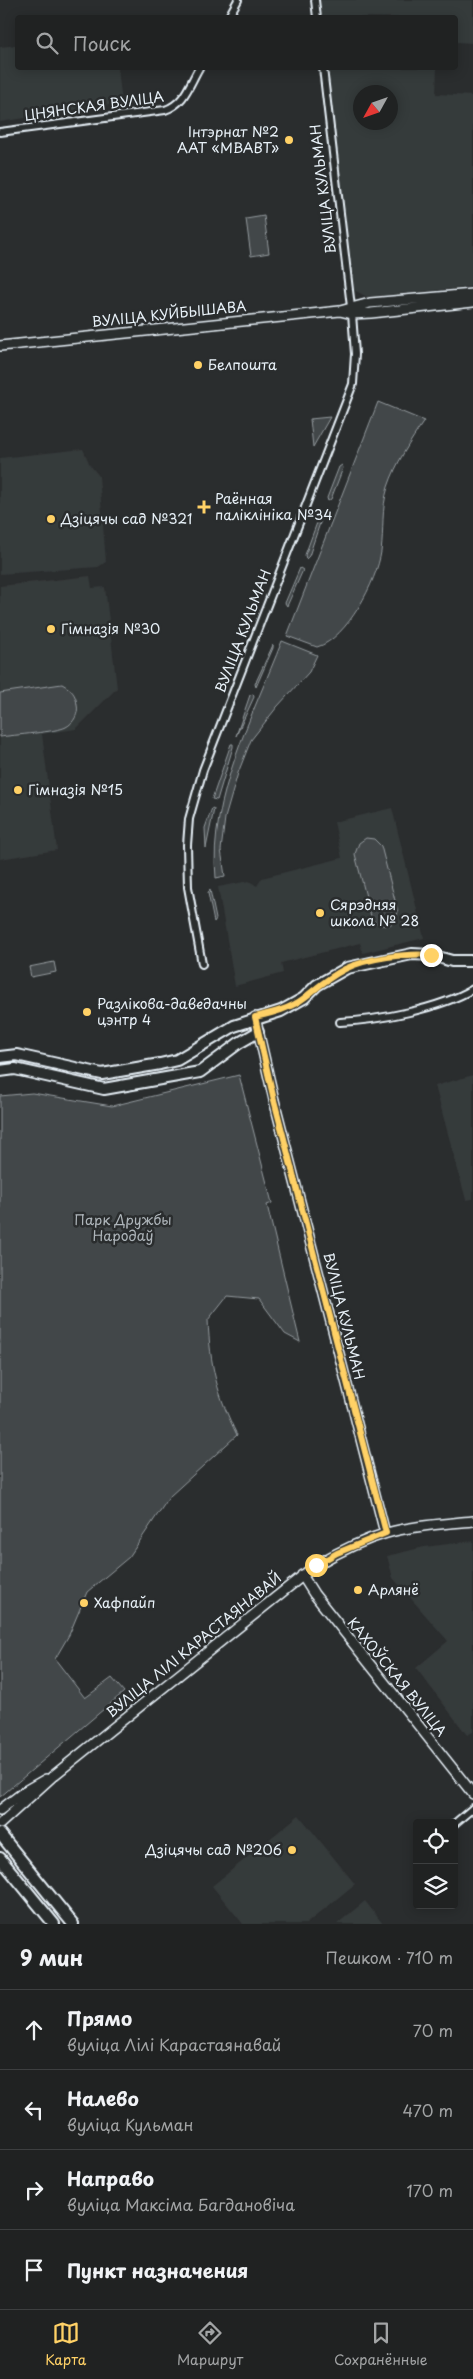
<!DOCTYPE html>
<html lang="ru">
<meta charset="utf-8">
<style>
:root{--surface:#202222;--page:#2d2f2f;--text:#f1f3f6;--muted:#a2a4a5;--line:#3d3f40;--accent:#ffd166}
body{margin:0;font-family:"Playpen Sans",sans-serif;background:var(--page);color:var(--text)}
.controls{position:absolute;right:15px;bottom:15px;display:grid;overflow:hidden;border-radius:5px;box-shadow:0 2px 12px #0003}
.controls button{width:45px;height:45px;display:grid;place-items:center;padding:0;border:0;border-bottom:1px solid var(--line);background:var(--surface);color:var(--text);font:25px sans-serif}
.compass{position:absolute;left:353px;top:85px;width:45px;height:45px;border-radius:50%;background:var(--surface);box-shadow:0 2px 12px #0003;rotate:230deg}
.stop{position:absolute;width:15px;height:15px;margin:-11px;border:4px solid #ffd166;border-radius:50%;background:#fff}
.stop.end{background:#ffd166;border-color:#fff;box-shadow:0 1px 5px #0008}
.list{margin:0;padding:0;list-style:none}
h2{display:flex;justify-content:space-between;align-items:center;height:65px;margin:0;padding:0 20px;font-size:21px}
h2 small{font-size:16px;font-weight:400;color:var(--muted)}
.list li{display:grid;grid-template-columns:32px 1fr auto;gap:15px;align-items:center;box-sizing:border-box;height:80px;padding:0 20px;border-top:1px solid var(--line)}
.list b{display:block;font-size:19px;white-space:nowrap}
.list p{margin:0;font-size:16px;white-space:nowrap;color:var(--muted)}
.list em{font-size:16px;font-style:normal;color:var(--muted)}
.icon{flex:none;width:28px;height:28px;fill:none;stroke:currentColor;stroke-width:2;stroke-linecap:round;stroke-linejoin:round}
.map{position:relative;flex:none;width:473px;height:1924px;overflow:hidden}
.search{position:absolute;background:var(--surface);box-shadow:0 2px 12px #0003;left:15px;right:15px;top:15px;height:55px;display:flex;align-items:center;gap:12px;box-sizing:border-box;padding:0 18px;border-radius:5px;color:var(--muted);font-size:19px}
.sheet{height:385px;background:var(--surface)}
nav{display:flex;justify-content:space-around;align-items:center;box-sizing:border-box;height:70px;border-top:1px solid var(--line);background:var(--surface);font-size:14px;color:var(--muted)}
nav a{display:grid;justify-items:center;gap:2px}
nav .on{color:var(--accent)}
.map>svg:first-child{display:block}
.built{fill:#363a3b;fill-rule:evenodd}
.green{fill:#424648;stroke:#959ca0}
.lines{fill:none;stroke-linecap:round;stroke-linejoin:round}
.minor-casing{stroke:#e8f1f8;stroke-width:10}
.secondary-casing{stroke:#e8f1f8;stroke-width:12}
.primary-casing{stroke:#e8f1f8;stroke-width:14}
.minor{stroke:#2a2d2e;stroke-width:6}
.secondary{stroke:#2a2d2e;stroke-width:9}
.primary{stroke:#2a2d2e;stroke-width:10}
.route{stroke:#ffd166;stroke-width:6}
.poi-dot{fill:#ffd166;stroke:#2a2d2e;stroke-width:2}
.labels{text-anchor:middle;stroke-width:5;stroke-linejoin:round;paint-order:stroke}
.street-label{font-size:14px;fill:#e8f1f8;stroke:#2a2d2e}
.poi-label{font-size:14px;fill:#e8f1f8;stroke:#2a2d2e;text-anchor:start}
.park-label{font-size:14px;fill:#aeb5ba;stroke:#2a2d2e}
</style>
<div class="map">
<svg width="473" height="1924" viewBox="0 0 473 1924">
<rect width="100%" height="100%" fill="#2a2d2e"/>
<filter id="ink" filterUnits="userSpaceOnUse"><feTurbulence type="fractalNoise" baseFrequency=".02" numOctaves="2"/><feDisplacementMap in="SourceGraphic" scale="10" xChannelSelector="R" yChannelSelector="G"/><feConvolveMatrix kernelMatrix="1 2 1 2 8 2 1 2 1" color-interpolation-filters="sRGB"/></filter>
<g filter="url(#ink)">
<!-- built -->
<path class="built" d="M320 0H473V43L456 42V18L322 17Z
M17 45 18 68H118L122 103 0 122V47Z
M327 68H437L436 94 473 96V287L367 297 354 290 340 190ZM360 92H390V122H360Z
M83 449 90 465 99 476 106 562 98 567 0 574V458Z
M90 576 92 588 105 587 117 688 76 729 42 734 57 850 0 859V586Z
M392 808 424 938 363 953 360 943 281 963 283 973 235 986 218 887 249 881 257 886 262 878 342 858 334 822Z
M473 1075V1199L466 1200 435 1086Z
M473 1541V1732L467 1735 416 1668 448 1641 393 1578 387 1556 424 1547Z
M299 1815 355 1884 306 1924H243L212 1886Z
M365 1901 383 1924H337Z"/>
<!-- green -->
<path class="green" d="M264 216 269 253 251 256 246 219Z
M378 402 424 421C410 442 396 463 388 487 381 509 384 530 381 552 377 580 347 639 317 647L287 636Z
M330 417 313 447 310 419Z
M342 465 343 468 331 499 328 501 327 498 339 467Z
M322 517 309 556 306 559 305 555 318 520Z
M300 568 303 570 287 606 285 603Z
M282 641 317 655 309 672 277 707 251 740 238 773 225 818 221 850 225 876 216 878C208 799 254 713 282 641Z
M273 645V648L256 687 255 684Z
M62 684C71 689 76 694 77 705 79 713 74 723 66 727 57 732 13 735 0 737V693Z
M253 694 254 697 236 736 250 695Z
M231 744H233V747L217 800 212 799Z
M212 808 214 809 206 848 205 828Z
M366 838 374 839 381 846 398 912C394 928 384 929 372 920L355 854 359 843Z
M210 890 216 919 214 922 208 893Z
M54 962 56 972 31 977 29 967Z
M239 1075 272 1203 267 1205 300 1342 285 1334 259 1299 227 1296 208 1320C210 1366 217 1394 237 1435L170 1496 129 1557 87 1592 69 1635 55 1659 85 1698 112 1678 124 1692 0 1797V1096L32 1093 112 1106Z"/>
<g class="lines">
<defs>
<path id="minor" d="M315 0 317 18
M228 18 238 0
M323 68 351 307
M0 132 165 110C185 103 189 85 199 68
M202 964 188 887 187 845 189 819 203 770 353 384 355 354 352 314
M340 1022C379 1020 439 1009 473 989
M454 1824 473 1808"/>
<path id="secondary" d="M340 311 352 314 371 313 473 302
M0 346 340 311 370 303 473 294
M255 1017 274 1100 385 1533
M302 1575 314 1594 473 1794
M0 1810 25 1791 46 1779
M0 1824 53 1776 316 1565C338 1552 363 1540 387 1533 415 1525 445 1524 473 1521"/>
<path id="primary" d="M0 1057 17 1055 102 1074 160 1064 177 1060 234 1026 281 1011 304 998 317 985 347 968 412 954 431 955 452 961H473
M0 1071 15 1069 104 1089 200 1072 239 1043 258 1032
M0 1834 73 1924
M0 1858 54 1924"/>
</defs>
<!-- minor casing -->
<use href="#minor" class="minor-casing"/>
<!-- secondary casing -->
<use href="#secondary" class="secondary-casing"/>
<!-- primary casing -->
<use href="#primary" class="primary-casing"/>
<!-- minor -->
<use href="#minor" class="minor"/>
<!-- secondary -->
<use href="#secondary" class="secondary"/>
<!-- primary -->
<use href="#primary" class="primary"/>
</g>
</g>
<g class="lines" filter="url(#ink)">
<!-- route -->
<path class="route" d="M316 1565 337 1553 386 1533 274 1100 255 1017C272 1013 290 1009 304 998 318 987 329 977 345 969 367 958 407 953 431 955"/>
</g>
<!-- markers -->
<g class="poi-dot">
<circle cx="289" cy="140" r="5"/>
<circle cx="198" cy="365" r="5"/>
<path d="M201.5 499.5h5v5h5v5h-5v5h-5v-5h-5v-5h5z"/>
<circle cx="51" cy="519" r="5"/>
<circle cx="51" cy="629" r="5"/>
<circle cx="18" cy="790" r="5"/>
<circle cx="320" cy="913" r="5"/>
<circle cx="87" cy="1012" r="5"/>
<circle cx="358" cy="1590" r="5"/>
<circle cx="84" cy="1603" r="5"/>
<circle cx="292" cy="1850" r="5"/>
</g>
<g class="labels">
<!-- street labels -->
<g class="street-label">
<text transform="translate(94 106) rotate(-8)" y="5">ЦНЯНСКАЯ ВУЛІЦА</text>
<text transform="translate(323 189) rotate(-97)" y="5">ВУЛІЦА КУЛЬМАН</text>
<text transform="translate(169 314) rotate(-6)" y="5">ВУЛІЦА КУЙБЫШАВА</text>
<text transform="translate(243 631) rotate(-69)" y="5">ВУЛІЦА КУЛЬМАН</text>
<text transform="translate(344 1316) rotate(76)" y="5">ВУЛІЦА КУЛЬМАН</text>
<text transform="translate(194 1645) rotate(-39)" y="5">ВУЛІЦА ЛІЛІ КАРАСТАЯНАВАЙ</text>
<text transform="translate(397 1677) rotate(51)" y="5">КАХОЎСКАЯ ВУЛІЦА</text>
</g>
<!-- poi labels -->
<g class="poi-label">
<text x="279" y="137" text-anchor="end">Інтэрнат №2<tspan x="279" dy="16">ААТ «МВАВТ»</tspan></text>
<text x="208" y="370">Белпошта</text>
<text x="215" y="504">Раённая<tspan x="215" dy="16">паліклініка №34</tspan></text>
<text x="61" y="524">Дзіцячы сад №321</text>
<text x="61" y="634">Гімназія №30</text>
<text x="28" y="795">Гімназія №15</text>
<text x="330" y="910">Сярэдняя<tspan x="330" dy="16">школа № 28</tspan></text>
<text x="97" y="1009">Разлікова-даведачны<tspan x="97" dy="16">цэнтр 4</tspan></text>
<text x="368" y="1595">Арлянё</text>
<text x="94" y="1608">Хафпайп</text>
<text x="282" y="1855" text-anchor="end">Дзіцячы сад №206</text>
</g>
<!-- park labels -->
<g class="park-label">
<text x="123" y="1225">Парк Дружбы<tspan x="123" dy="16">Народаў</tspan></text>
</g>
</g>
</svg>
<div class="controls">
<button><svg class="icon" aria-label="locate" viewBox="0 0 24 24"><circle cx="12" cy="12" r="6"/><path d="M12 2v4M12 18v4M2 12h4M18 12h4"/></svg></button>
<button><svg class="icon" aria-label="layers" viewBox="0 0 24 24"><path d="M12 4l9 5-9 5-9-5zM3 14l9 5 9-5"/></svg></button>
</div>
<svg class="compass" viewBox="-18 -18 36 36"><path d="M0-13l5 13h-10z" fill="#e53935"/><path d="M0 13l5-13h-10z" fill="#a2a4a5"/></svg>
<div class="stop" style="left:316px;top:1565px"></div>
<div class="stop end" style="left:431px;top:955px"></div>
<div class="search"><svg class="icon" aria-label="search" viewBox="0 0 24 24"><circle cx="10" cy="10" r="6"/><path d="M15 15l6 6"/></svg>Поиск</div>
</div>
<section class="sheet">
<h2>9 мин<small>Пешком · 710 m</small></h2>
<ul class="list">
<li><svg class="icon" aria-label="ahead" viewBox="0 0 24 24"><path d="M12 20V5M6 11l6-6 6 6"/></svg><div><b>Прямо</b><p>вуліца Лілі Карастаянавай</p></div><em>70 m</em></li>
<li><svg class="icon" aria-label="left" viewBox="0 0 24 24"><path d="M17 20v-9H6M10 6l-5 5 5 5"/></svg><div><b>Налево</b><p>вуліца Кульман</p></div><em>470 m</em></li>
<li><svg class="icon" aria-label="right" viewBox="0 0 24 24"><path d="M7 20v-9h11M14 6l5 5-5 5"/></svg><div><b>Направо</b><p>вуліца Максіма Багдановіча</p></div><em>170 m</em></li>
<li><svg class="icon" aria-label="arrive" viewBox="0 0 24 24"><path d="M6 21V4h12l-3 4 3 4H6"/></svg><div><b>Пункт назначения</b></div></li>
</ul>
</section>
<nav>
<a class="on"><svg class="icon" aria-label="map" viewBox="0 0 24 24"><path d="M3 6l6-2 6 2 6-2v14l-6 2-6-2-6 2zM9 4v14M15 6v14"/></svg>Карта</a>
<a><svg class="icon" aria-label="directions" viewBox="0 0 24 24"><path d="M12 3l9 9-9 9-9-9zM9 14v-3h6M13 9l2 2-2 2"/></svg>Маршрут</a>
<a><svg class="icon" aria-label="saved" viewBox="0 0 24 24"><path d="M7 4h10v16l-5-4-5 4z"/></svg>Сохранённые</a>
</nav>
